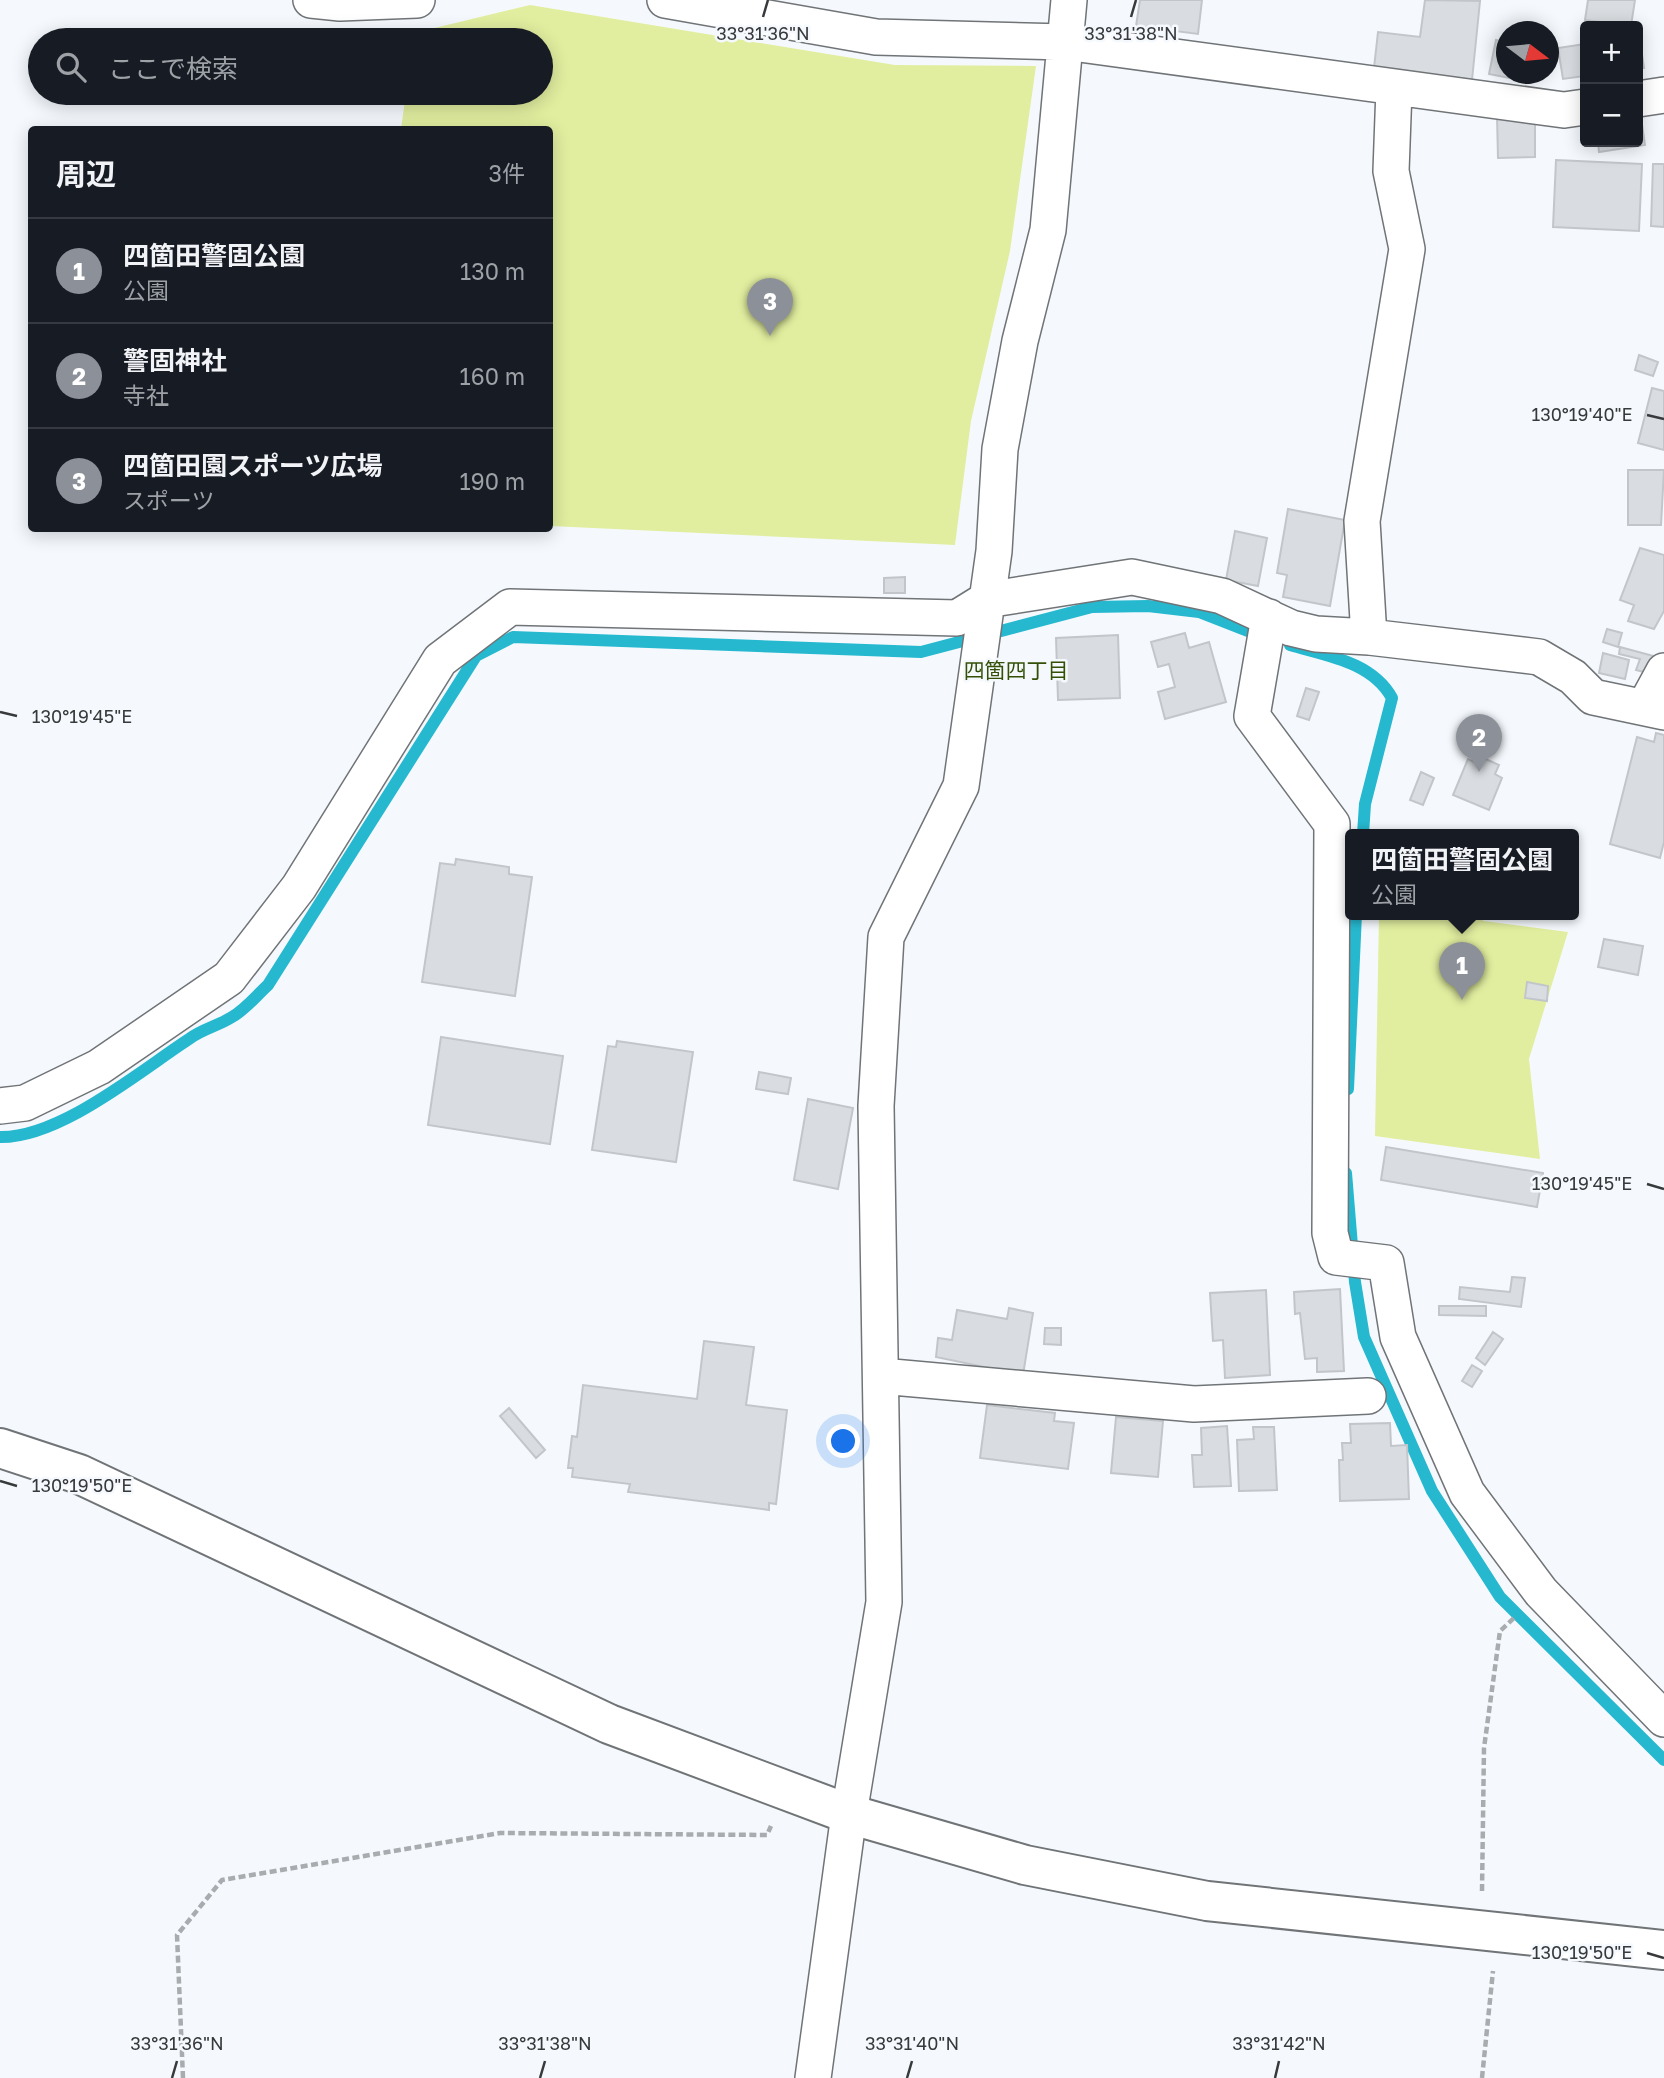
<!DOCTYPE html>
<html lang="ja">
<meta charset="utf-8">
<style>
:root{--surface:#171b24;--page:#20242c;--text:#f1f3f6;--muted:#9ea1a6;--line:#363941;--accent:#8c9099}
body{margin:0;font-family:"Golos Text","Noto Sans JP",sans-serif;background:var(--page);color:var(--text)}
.controls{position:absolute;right:21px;top:21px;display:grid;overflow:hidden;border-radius:7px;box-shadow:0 4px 18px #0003}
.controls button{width:63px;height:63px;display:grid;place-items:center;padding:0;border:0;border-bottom:2px solid var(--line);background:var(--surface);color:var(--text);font:35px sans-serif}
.compass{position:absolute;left:1496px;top:21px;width:63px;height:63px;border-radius:50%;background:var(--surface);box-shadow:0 4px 18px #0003;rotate:106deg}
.you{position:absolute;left:844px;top:1442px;width:24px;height:24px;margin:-18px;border:5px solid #fff;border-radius:50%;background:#1a73e8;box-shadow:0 0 0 10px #1a73e833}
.badge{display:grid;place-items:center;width:46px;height:46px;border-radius:50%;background:var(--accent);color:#fff;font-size:23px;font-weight:700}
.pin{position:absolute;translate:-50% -58px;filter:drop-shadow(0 2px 4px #0008)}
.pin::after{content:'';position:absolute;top:37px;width:24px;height:21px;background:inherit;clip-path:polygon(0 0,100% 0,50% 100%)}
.popup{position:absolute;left:1345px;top:829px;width:234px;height:91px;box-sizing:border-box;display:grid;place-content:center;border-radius:7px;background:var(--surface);filter:drop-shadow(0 2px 5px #0005);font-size:23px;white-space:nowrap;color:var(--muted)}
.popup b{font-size:26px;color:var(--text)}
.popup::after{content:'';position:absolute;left:50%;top:100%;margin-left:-14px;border:14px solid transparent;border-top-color:var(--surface)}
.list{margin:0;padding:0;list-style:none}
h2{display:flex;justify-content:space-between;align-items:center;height:91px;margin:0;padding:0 28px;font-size:30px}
h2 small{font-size:23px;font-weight:400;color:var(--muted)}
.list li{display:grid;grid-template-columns:46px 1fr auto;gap:21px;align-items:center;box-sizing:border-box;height:105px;padding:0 28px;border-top:2px solid var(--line)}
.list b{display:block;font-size:26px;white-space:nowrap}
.list p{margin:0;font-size:23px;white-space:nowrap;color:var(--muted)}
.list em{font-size:23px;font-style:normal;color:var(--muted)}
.icon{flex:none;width:38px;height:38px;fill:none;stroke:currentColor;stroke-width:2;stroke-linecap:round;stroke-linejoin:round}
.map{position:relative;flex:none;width:1664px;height:2078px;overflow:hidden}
.search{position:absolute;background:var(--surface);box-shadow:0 4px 18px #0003;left:28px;top:28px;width:525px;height:77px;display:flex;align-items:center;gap:18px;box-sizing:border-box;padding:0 24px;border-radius:38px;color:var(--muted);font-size:26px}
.panel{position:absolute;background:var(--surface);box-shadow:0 4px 18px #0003;left:28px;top:126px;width:525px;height:406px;border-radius:7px}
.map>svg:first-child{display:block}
.green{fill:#e1ee9f}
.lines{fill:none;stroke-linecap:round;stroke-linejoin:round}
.stream{stroke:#26b8cf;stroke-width:12}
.building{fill:#d9dde1;stroke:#c2c6ca;stroke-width:2}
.minor-casing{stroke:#707477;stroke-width:38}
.tertiary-casing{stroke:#707477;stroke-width:42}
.path{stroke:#a8acaf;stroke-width:4.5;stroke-dasharray:7 3.5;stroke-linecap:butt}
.minor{stroke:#fff;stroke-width:35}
.tertiary{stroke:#fff;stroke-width:38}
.ticks{fill:none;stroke:#37393b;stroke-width:2.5}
.labels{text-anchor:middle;stroke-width:5;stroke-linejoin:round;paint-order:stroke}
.neighbourhood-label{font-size:21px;fill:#344f06;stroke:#f5f9fd}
.ticks-label{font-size:18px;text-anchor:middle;fill:#37393b;stroke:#f5f9fd;stroke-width:5;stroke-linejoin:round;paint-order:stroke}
</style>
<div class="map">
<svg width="1664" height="2078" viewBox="0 0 1664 2078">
<rect width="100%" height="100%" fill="#f5f9fd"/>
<!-- green -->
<path class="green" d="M530 5 895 65 1036 66 1010 251 971 421 955 545 550 526V130L401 129 406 93H541V40H413L414 33Z
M1379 914H1473L1484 921 1568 932 1529 1059 1540 1159 1375 1136Z"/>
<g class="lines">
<!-- stream -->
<path class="stream" d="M1290 645C1328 656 1372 662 1392 698L1365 804 1363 834
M1348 1089 1356 914
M0 1137C60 1138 140 1071 189 1039 202 1029 218 1026 232 1017 245 1010 257 995 268 985L476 656 513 637 921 652 1092 607 1148 606 1199 612 1263 637
M1346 1173 1355 1282 1364 1337 1432 1491 1500 1597 1664 1760"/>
</g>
<!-- building -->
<path class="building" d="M1140 0H1202L1198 34 1136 26Z
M1425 0 1480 1 1472 80 1374 68 1378 32 1420 37Z
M1588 0H1635L1631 26 1585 20Z
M1638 28 1644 68 1638 69Z
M1496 40 1506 42V74H1532L1530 82 1489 74Z
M1585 44V76L1563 79 1558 48Z
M1639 104 1645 145 1599 152 1598 142H1638Z
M1497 116H1535V157L1498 158Z
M1556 160 1642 164 1639 231 1553 227Z
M1653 164H1664V227L1651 226Z
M1639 355 1658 362 1653 376 1635 370Z
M1652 388 1664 391V450L1638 443Z
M1628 470H1664L1661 525H1628Z
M1288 509 1345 520 1330 606 1283 597 1287 575 1277 573Z
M1235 531 1267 538 1258 586 1226 580Z
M1640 548 1664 555V611L1654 629 1628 621 1634 605 1620 600Z
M905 577V593H884V578Z
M1607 629 1622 633 1618 647 1603 642Z
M1185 633 1189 648 1209 642 1226 702 1165 719 1158 692 1175 687 1169 664 1158 667 1151 642Z
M1118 635 1120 698 1058 700 1056 638Z
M1620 647 1657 657 1652 674 1636 670 1640 659 1619 654Z
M1603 653 1629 660 1625 679 1599 673Z
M1306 688 1319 692 1309 720 1297 716Z
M1656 733 1664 735V842L1660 858 1610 844 1637 737 1654 742Z
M1479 756 1499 765 1495 774 1502 778 1489 810 1453 795 1468 759 1476 763Z
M1421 772 1434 778 1423 805 1410 800Z
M456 859 509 867V874L532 877 515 996 422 982 440 863 455 865Z
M1604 939 1643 946 1638 975 1598 967Z
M1527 982 1548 986 1547 1001 1525 998Z
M441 1037 563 1056 550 1144 428 1125Z
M617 1041 693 1052 676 1162 592 1150 608 1046 616 1047Z
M759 1072 791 1078 788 1094 756 1089Z
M808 1099 853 1108 838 1189 794 1180Z
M1386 1147 1543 1173 1537 1207 1381 1180Z
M1512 1277 1525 1278 1521 1307 1459 1299 1460 1287 1510 1292Z
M1340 1289 1344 1371 1317 1372V1358L1305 1359 1300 1313 1295 1314 1294 1292Z
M1266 1290 1270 1375 1225 1378 1223 1340 1213 1341 1210 1293Z
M1439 1306H1486V1316L1439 1315Z
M1009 1308 1033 1313 1023 1375 936 1357 938 1338 952 1340 957 1310 1007 1319Z
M1045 1328H1061V1345L1044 1344Z
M1493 1332 1503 1339 1485 1365 1476 1358Z
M704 1341 754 1347 746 1405 787 1410 776 1504 769 1503V1510L628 1492 630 1484 572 1477 573 1468H568L572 1436 577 1437 583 1385 697 1399Z
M1472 1365 1482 1371 1472 1387 1462 1381Z
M987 1405 1055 1413 1054 1421 1074 1423 1068 1469 980 1458Z
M509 1408 545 1450 536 1458 500 1416Z
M1116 1417 1163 1421 1158 1477 1111 1473Z
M1390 1423 1391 1446 1407 1445 1409 1499 1340 1501 1339 1460H1343L1342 1443H1351L1350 1424Z
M1227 1426 1231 1486 1194 1487 1192 1455H1202L1201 1428Z
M1253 1427H1274L1277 1490 1239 1491 1237 1440 1254 1439Z"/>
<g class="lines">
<defs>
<path id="minor" d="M311 0 340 3 417 0
M665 0 876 37 1065 42 1564 110 1585 107
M1638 99 1664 95
M1269 617 1252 716 1332 824 1330 1233 1336 1257 1386 1263 1398 1337 1467 1493 1541 1592 1664 1719
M1369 637 1362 521 1407 249 1391 171 1394 89
M1645 706 1664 671
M0 1106 25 1103 99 1067 229 978 299 887 440 660 510 607 957 618 986 600 1132 577 1222 596 1291 628 1316 634 1369 637 1539 657 1573 677 1593 697 1664 712
M881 1376 1194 1404 1368 1396
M813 2078 849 1814 884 1602 876 1106 886 937 961 786 994 551 1000 449 1020 341 1048 230 1069 0"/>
<path id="tertiary" d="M0 1448 79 1474 609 1724 849 1814 1025 1865 1207 1901 1664 1950"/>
</defs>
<!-- minor casing -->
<use href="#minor" class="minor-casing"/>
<!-- tertiary casing -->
<use href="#tertiary" class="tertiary-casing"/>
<!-- path -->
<path class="path" d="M1482 1891 1484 1748 1500 1631 1515 1617
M183 2078 177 1935 222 1880 500 1833 767 1835 771 1826
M1482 2078 1493 1971"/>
<!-- minor -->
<use href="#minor" class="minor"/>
<!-- tertiary -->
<use href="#tertiary" class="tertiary"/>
</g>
<!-- ticks -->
<path class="ticks" d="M763 17 768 0M1131 17 1136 0M1647 415 1664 419M0 712 17 716M1647 1184 1664 1189M0 1481 17 1486M1647 1953 1664 1958M172 2078 177 2061M540 2078 545 2061M907 2078 912 2061M1275 2078 1279 2061"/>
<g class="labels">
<!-- neighbourhood labels -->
<g class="neighbourhood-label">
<text x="1016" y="678">四箇四丁目</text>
</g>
</g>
<g class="ticks-label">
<text x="763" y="40">33°31'36"N</text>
<text x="1131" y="40">33°31'38"N</text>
<text x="1582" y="421">130°19'40"E</text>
<text x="82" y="723">130°19'45"E</text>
<text x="1582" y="1190">130°19'45"E</text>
<text x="82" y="1492">130°19'50"E</text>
<text x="1582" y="1959">130°19'50"E</text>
<text x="177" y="2050">33°31'36"N</text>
<text x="545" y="2050">33°31'38"N</text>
<text x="912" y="2050">33°31'40"N</text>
<text x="1279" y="2050">33°31'42"N</text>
</g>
</svg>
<div class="controls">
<button>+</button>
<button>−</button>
</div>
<svg class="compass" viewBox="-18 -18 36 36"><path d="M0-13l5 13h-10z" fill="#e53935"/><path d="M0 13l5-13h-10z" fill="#9ea1a6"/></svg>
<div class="you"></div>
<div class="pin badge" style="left:1462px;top:1000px">1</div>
<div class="popup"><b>四箇田警固公園</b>公園</div>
<div class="pin badge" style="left:1479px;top:772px">2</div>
<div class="pin badge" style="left:770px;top:336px">3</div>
<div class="search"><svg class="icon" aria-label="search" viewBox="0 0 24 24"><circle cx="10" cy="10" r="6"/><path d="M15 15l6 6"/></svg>ここで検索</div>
<section class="panel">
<h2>周辺<small>3件</small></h2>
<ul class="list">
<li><span class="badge">1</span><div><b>四箇田警固公園</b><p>公園</p></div><em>130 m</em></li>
<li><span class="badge">2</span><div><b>警固神社</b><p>寺社</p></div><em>160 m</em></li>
<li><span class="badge">3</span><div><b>四箇田園スポーツ広場</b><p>スポーツ</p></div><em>190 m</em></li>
</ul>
</section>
</div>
